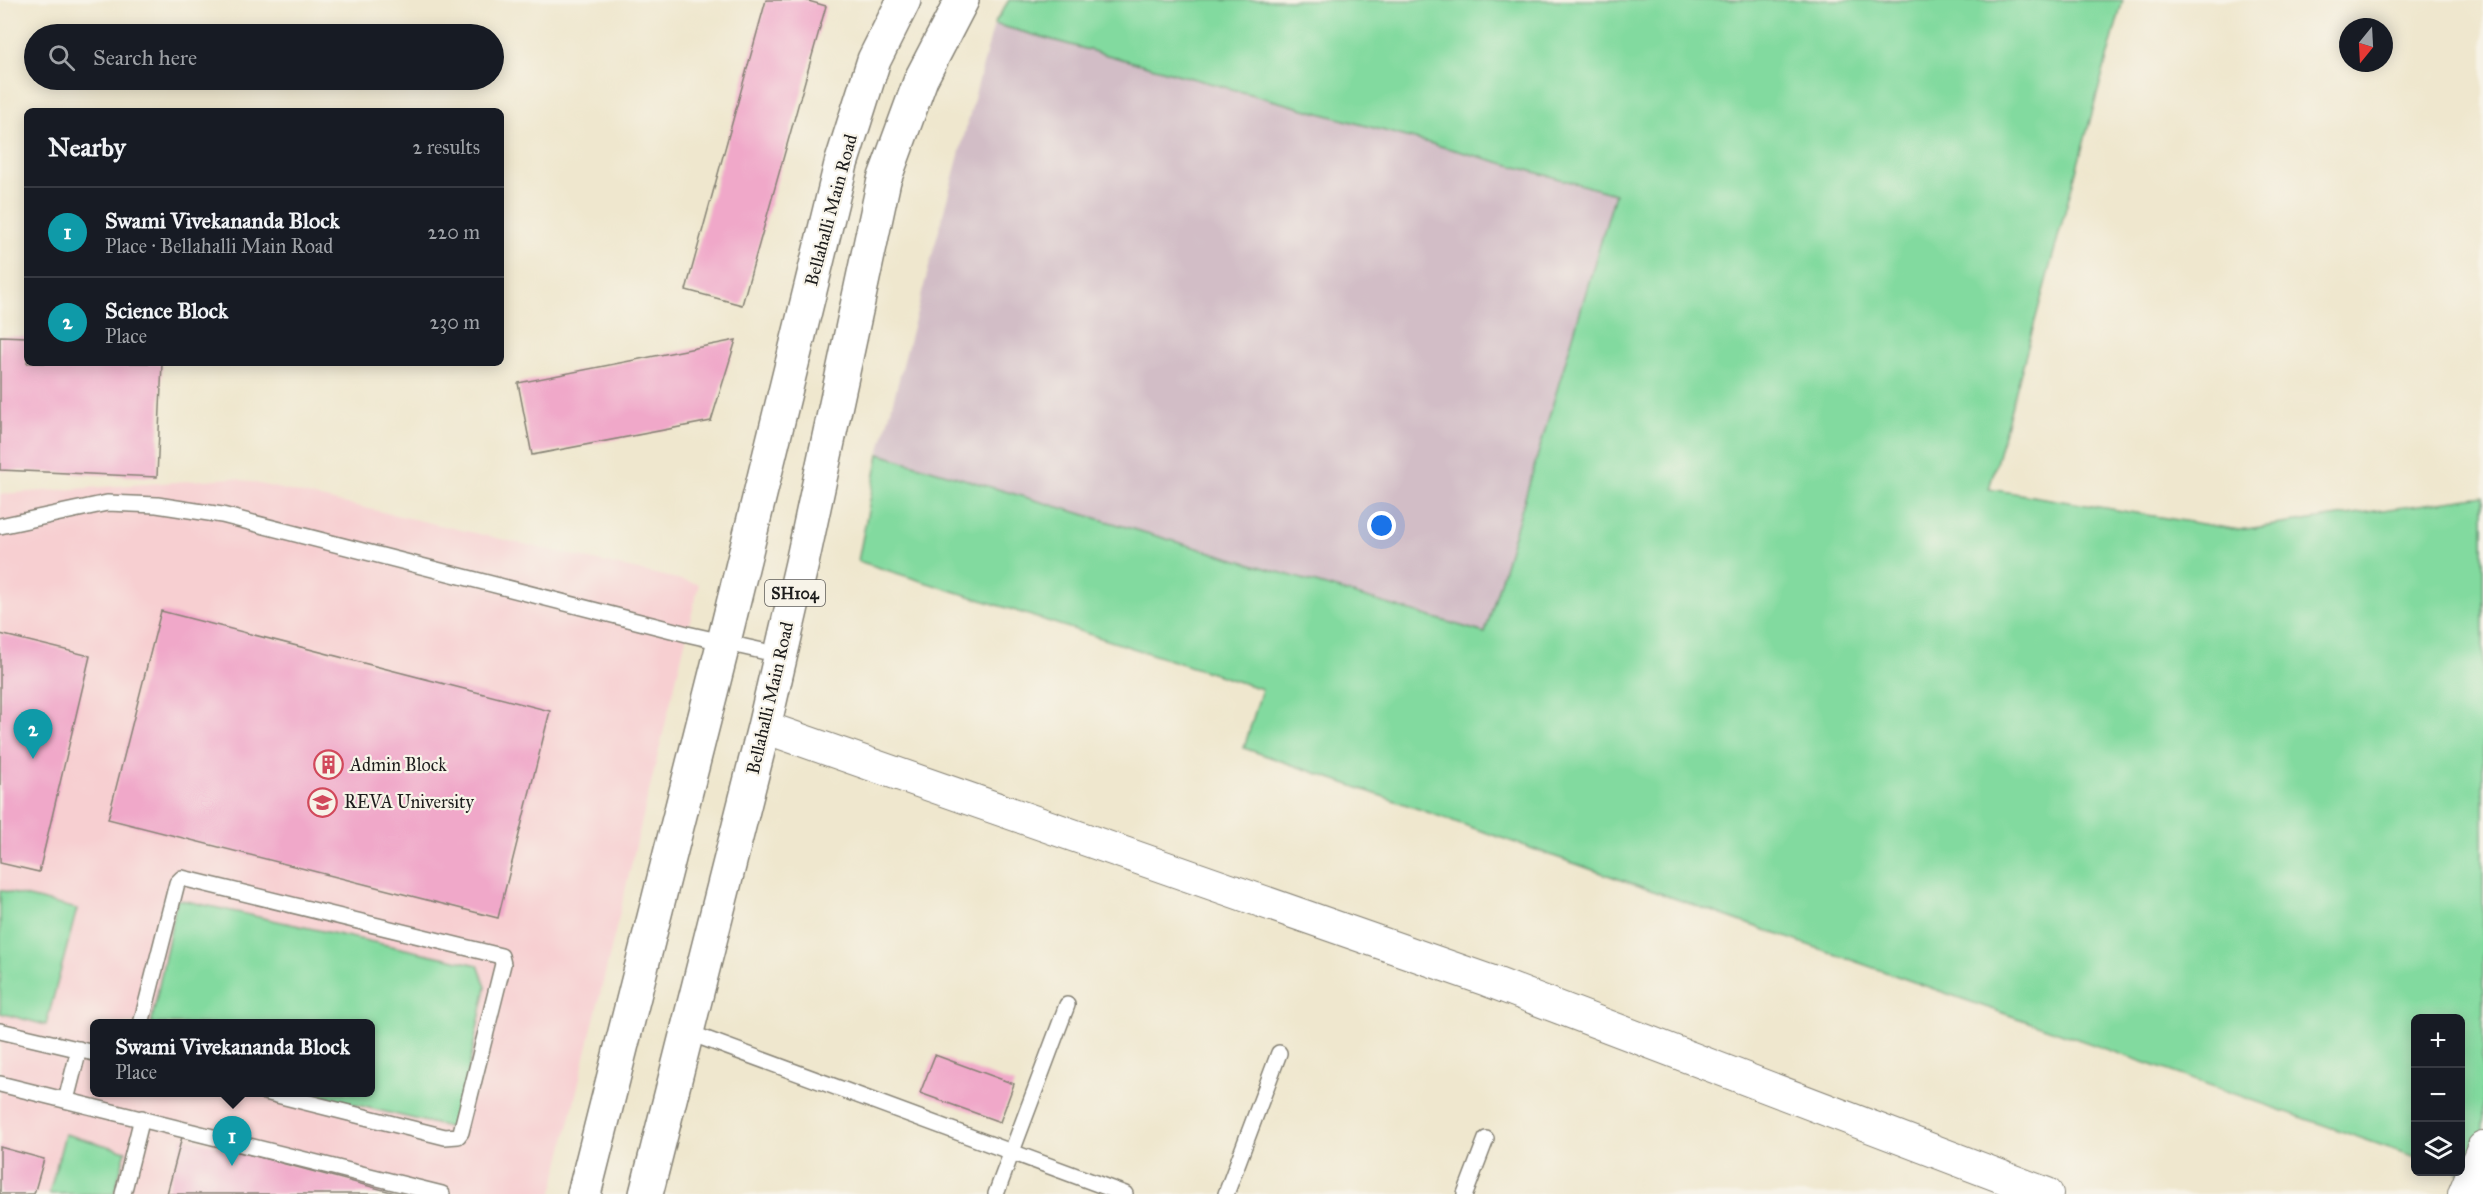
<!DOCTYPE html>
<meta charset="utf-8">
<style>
:root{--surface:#171b24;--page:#20242c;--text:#f1f3f6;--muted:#9ea1a6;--line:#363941;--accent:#d1495b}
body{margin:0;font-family:"IM FELL Great Primer",serif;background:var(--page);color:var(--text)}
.controls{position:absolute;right:18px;bottom:18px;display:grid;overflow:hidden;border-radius:9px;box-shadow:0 3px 15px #0003}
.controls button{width:54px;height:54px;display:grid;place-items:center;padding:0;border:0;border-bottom:2px solid var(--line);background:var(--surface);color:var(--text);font:30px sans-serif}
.compass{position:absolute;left:2339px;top:18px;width:54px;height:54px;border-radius:50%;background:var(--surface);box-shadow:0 3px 15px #0003;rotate:198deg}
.you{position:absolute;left:1382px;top:526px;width:21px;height:21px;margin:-15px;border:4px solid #fff;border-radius:50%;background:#1a73e8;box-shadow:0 0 0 9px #1a73e833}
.badge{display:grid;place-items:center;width:39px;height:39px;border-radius:50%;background:var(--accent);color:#fff;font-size:20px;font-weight:700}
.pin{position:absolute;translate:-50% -50px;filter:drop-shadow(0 2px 3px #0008)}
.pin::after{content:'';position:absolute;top:32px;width:21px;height:18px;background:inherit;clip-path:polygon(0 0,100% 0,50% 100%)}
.popup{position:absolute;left:90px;top:1019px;width:285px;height:78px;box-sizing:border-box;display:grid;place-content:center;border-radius:9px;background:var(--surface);filter:drop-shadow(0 2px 4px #0005);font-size:20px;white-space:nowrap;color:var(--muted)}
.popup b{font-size:22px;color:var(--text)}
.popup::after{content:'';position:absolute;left:50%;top:100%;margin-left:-12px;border:12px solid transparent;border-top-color:var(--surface)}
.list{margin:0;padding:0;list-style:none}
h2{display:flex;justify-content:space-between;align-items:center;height:78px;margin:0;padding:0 24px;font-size:26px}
h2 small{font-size:20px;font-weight:400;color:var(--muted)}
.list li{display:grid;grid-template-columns:39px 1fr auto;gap:18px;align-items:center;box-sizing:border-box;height:90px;padding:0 24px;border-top:2px solid var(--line)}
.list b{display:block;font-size:22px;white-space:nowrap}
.list p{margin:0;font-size:20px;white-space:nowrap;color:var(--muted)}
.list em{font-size:20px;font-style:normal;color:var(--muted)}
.icon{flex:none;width:33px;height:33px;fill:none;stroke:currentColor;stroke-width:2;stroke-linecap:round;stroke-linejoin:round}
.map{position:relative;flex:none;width:2483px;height:1194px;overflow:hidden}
.search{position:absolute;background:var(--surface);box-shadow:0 3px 15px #0003;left:24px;top:24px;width:480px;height:66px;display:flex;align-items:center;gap:15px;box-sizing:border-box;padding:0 21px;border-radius:33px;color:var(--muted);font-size:22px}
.panel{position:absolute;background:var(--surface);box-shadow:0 3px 15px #0003;left:24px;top:108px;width:480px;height:258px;border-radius:9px}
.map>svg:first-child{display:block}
.built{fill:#f7cfd1;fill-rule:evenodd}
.industrial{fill:#d2bdc6}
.green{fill:#82da9f;stroke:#4f7b5e;stroke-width:1.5}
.building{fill:#f0a8c9}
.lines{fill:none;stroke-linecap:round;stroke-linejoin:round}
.lane-casing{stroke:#868275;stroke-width:18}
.street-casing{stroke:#868275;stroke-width:34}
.primary-casing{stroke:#868275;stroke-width:36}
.lane{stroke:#fff;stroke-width:15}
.street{stroke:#fff;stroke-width:32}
.primary{stroke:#fff;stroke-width:33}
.labels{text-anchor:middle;stroke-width:4.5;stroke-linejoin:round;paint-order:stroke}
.shield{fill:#f7f3e8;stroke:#5e5c59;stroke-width:1.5}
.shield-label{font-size:16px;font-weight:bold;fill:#1c1c1c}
.street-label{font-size:18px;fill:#1c1c1c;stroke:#f7f3e8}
.poi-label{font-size:18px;fill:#1c1c1c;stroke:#f7f3e8;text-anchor:start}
</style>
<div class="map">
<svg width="2483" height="1194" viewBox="0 0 2483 1194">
<rect width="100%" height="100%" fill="#f7f3e8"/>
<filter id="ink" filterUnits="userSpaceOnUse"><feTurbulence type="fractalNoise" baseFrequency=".0167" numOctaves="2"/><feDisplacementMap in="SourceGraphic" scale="12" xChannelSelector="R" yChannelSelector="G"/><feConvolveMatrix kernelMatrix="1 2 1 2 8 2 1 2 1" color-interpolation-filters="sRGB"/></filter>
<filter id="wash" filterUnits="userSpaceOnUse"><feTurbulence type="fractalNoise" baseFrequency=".008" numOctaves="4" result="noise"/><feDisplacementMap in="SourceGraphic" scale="24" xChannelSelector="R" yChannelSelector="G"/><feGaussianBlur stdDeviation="1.35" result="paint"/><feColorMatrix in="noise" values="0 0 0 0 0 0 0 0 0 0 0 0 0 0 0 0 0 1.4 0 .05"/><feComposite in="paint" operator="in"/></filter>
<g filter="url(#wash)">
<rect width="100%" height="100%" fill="#efe7ce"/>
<!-- built -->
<path class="built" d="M233 478 699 584 552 1194H0V494ZM94 1024H370V1092H94Z"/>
<!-- industrial -->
<path class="industrial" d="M994 24 1615 194 1485 633 879 454Z"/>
<!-- green -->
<path class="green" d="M1009 0H2123L1989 489 2239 530 2483 496V1181L2456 1172H2460V1018H2416L2415 1157 1244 748 1262 689 858 561 879 454 1485 633 1615 194 994 24Z
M0 890 77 909 46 1025 0 1013Z
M177 899 478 965 486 987 456 1129 307 1093 370 1092V1024H151Z
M65 1134 126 1151 114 1194H49Z"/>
<g id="blocks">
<!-- building -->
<path class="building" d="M766 0H805L826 6 742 305 686 290Z
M0 336 27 337V363H162L157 477 0 470Z
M736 340 711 421 532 455 518 383Z
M161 611 550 711 498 918 108 819Z
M0 634 90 656 39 872 0 863Z
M935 1055 1014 1084 1000 1122 920 1093Z
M182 1137 395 1193V1194H167Z
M0 1147 44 1159 34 1194H0Z"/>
</g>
</g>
<g filter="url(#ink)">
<use href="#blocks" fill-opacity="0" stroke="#868275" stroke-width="1.5"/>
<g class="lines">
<defs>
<path id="lane" d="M0 526 107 503 157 505 222 515 687 634 780 655
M141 1024 177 883 182 878 501 956 503 964 461 1132 458 1136 445 1137 265 1092
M0 1031 94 1053
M687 1032 1125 1194
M0 1084 442 1194
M66 1100 79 1049
M123 1194 142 1118
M996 1194 1067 1005
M1226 1194 1279 1053
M1465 1194 1486 1139"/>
<path id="street" d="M764 727 1487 980 2047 1194
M2464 1194 2483 1148"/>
<path id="primary" d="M584 1194 724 641 841 164 874 60 904 0
M646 1194 764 727 802 563 884 180 921 79 962 0"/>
</defs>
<!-- lane casing -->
<use href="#lane" class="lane-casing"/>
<!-- street casing -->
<use href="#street" class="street-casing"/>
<!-- primary casing -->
<use href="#primary" class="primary-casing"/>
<!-- lane -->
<use href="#lane" class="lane"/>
<!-- street -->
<use href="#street" class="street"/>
<!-- primary -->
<use href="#primary" class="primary"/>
</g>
</g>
<!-- icons -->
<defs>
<symbol id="building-ring" viewBox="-11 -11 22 22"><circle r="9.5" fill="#f7f3e8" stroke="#d1495b" stroke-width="1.5"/><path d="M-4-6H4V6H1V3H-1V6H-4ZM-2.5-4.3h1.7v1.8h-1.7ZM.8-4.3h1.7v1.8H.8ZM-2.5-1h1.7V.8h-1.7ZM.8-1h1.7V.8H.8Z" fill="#d1495b"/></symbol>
<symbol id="university-ring" viewBox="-11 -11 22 22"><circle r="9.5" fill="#f7f3e8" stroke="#d1495b" stroke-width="1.5"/><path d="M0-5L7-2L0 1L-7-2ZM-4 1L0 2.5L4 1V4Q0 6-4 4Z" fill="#d1495b"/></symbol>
</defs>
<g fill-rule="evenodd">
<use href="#building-ring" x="312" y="748" width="33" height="33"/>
<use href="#university-ring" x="306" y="786" width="33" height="33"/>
</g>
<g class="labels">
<!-- shield labels -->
<rect class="shield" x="765" y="580" width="60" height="26" rx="4.5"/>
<g class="shield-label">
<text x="795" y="599">SH104</text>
</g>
<!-- street labels -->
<g class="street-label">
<text transform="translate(831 210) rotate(-75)" y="6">Bellahalli Main Road</text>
<text transform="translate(770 698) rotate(-77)" y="6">Bellahalli Main Road</text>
</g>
<!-- poi labels -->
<g class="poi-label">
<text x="350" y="771">Admin Block</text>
<text x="344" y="808">REVA University</text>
</g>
</g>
</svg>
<div class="controls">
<button>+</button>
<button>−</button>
<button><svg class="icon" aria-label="layers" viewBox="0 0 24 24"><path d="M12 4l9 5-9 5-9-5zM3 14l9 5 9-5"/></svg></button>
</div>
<svg class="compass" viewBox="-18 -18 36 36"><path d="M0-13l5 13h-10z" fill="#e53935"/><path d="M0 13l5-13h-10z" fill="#9ea1a6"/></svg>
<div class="you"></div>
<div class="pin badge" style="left:232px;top:1166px;background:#0f9aa8">1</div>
<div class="popup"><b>Swami Vivekananda Block</b>Place</div>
<div class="pin badge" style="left:33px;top:759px;background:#0f9aa8">2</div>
<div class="search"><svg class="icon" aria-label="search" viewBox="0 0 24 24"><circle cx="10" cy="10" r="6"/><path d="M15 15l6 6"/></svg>Search here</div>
<section class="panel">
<h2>Nearby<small>2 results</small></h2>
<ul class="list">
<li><span class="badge" style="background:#0f9aa8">1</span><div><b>Swami Vivekananda Block</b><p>Place · Bellahalli Main Road</p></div><em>220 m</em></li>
<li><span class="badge" style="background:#0f9aa8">2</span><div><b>Science Block</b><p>Place</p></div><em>230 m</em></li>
</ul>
</section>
</div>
